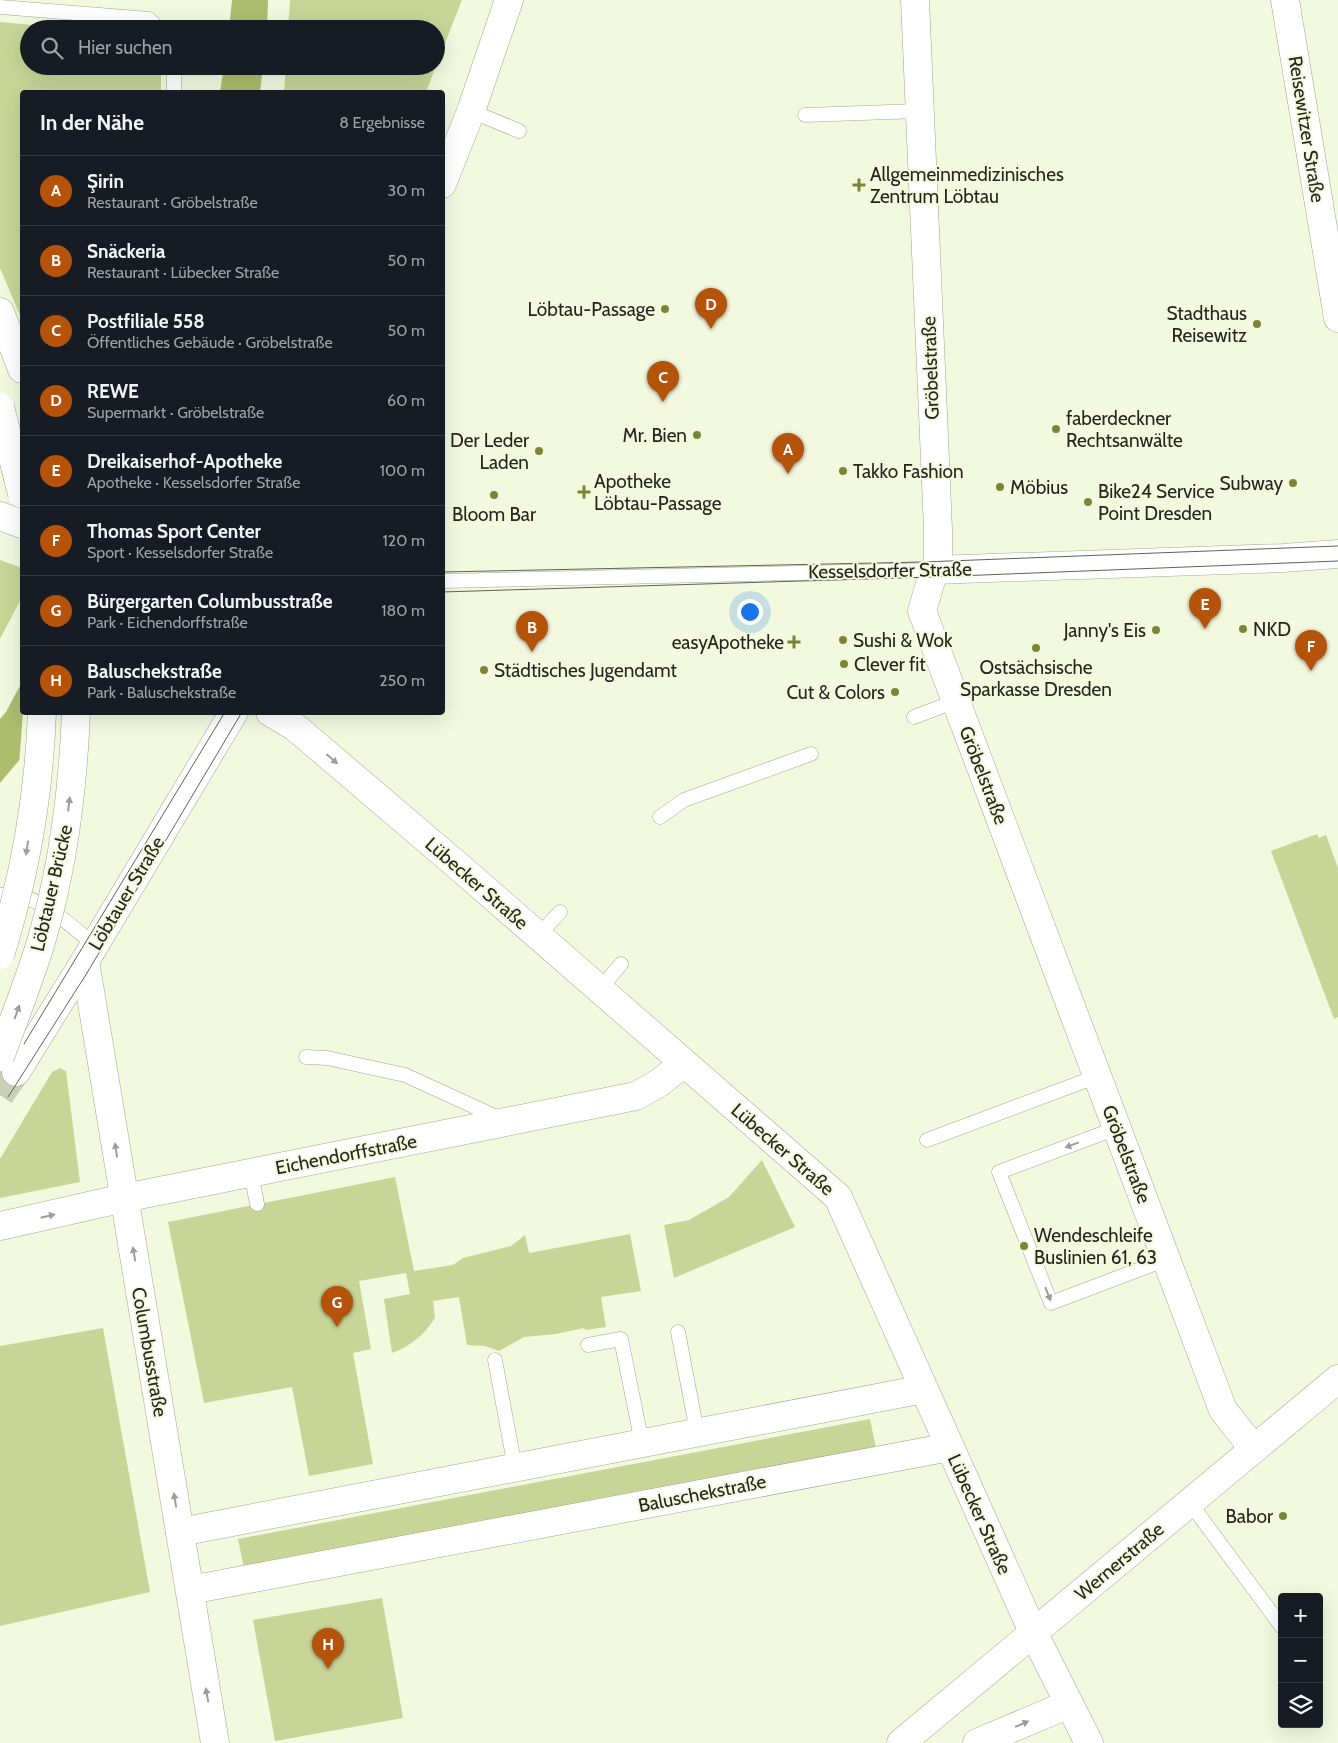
<!DOCTYPE html>
<html lang="de">
<meta charset="utf-8">
<style>
:root{--surface:#171b24;--page:#242831;--text:#f1f3f6;--muted:#9ea1a6;--line:#363941;--accent:#b45309}
body{margin:0;font-family:Cabin,sans-serif;background:var(--page);color:var(--text)}
.controls{position:absolute;right:15px;bottom:15px;display:grid;overflow:hidden;border-radius:5px;box-shadow:0 5px 20px #0002}
.controls button{width:45px;height:45px;display:grid;place-items:center;padding:0;border:0;border-bottom:1px solid var(--line);background:var(--surface);color:var(--text);font:25px sans-serif}
.you{position:absolute;left:749px;top:611px;width:18px;height:18px;margin:-12px;border:4px solid #fff;border-radius:50%;background:#1a73e8;box-shadow:0 0 0 8px #1a73e833}
.badge{display:grid;place-items:center;width:32px;height:32px;border-radius:50%;background:var(--accent);color:#fff;font-size:16px;font-weight:700}
.pin{position:absolute;translate:-50% -41px;filter:drop-shadow(0 1px 2px #0008)}
.pin::after{content:'';position:absolute;top:26px;width:18px;height:15px;background:inherit;clip-path:polygon(0 0,100% 0,50% 100%)}
.list{margin:0;padding:0;list-style:none}
h2{display:flex;justify-content:space-between;align-items:center;height:65px;margin:0;padding:0 20px;font-size:21px}
h2 small{font-size:16px;font-weight:400;color:var(--muted)}
.list li{display:grid;grid-template-columns:32px 1fr auto;gap:15px;align-items:center;box-sizing:border-box;height:70px;padding:0 20px;border-top:1px solid var(--line)}
.list b{display:block;font-size:19px;white-space:nowrap}
.list p{margin:0;font-size:16px;white-space:nowrap;color:var(--muted)}
.list em{font-size:16px;font-style:normal;color:var(--muted)}
.icon{flex:none;width:28px;height:28px;fill:none;stroke:currentColor;stroke-width:2;stroke-linecap:round;stroke-linejoin:round}
.map{position:relative;flex:none;width:1338px;height:1743px;overflow:hidden}
.search{position:absolute;background:var(--surface);box-shadow:0 5px 20px #0002;left:20px;top:20px;width:425px;height:55px;display:flex;align-items:center;gap:12px;box-sizing:border-box;padding:0 18px;border-radius:28px;color:var(--muted);font-size:19px}
.panel{position:absolute;background:var(--surface);box-shadow:0 5px 20px #0002;left:20px;top:90px;width:425px;height:625px;border-radius:5px}
.map>svg:first-child{display:block}
.green{fill:#c8d597}
.water{fill:#aebc6d}
.pier{fill:#f3f9df}
.lines{fill:none;stroke-linecap:round;stroke-linejoin:round}
.secondary-tunnel{stroke:#cacfb8;stroke-width:28;stroke-dasharray:28 14;stroke-linecap:butt}
.service-casing{stroke:#a1a68e;stroke-width:15}
.minor-casing{stroke:#a1a68e;stroke-width:29}
.tertiary-casing{stroke:#a1a68e;stroke-width:29}
.secondary-casing{stroke:#a1a68e;stroke-width:29}
.primary-casing{stroke:#a1a68e;stroke-width:29}
.service{stroke:#fff;stroke-width:14}
.minor{stroke:#fff;stroke-width:28}
.tertiary{stroke:#fff;stroke-width:28}
.secondary{stroke:#fff;stroke-width:28}
.primary{stroke:#fff;stroke-width:28}
.tram{stroke:#606355;stroke-width:1}
.primary-bridge-casing{stroke:#a1a68e;stroke-width:29;stroke-linecap:butt}
.primary-bridge{stroke:#fff;stroke-width:28}
.oneway{fill:#9d9e99}
.poi-dot{fill:#798735;stroke:#f3f9df;stroke-width:2}
.labels{text-anchor:middle;stroke-width:4;stroke-linejoin:round;paint-order:stroke}
.street-label{font-size:19px;fill:#25271d;stroke:#f3f9df}
.poi-label{font-size:19px;fill:#25271d;stroke:#f3f9df;text-anchor:start}
</style>
<div class="map">
<svg width="1338" height="1743" viewBox="0 0 1338 1743">
<rect width="100%" height="100%" fill="#f3f9df"/>
<!-- green -->
<path class="green" d="M290 0H462L436 66V29H288Z
M0 22 74 29H29V66H159L161 71V92H22V320L0 268Z
M286 66H436L426 92H284Z
M0 560 22 568V597L0 639Z
M1317 834 1319 838 1326 835 1338 868V1017L1334 1019 1271 851Z
M60 1068 66 1071 80 1182 0 1198V1159L52 1072Z
M762 1160 795 1227 674 1278 664 1225 689 1220 729 1197Z
M395 1177 414 1271 453 1265 463 1258 511 1246 525 1235 529 1253 630 1234 641 1291 601 1297 606 1327 585 1330 584 1328 556 1334 524 1337 499 1351 485 1346 467 1345 459 1297 433 1301 435 1318C424 1335 411 1346 392 1353L384 1299 410 1294 406 1273 359 1281 371 1349 353 1353 373 1464 309 1476 292 1387 204 1403 168 1222Z
M103 1328 150 1592 0 1626V1346Z
M870 1419 876 1448 244 1568 238 1539Z
M382 1598 403 1718 275 1741 253 1620Z"/>
<!-- water -->
<path class="water" d="M232 0H268L267 29H229Z
M224 66H263L260 92H220Z
M22 682V712L57 713 42 733 0 783V719L6 712Z"/>
<!-- pier -->
<path class="pier" d="M23 712 59 713 44 735 19 765Z"/>
<g class="lines">
<!-- secondary-tunnel -->
<path class="secondary-tunnel" d="M0 1095 16 1072"/>
<defs>
<path id="service" d="M0 7 149 19 159 29
M174 92V66
M471 111 519 131
M805 115 919 111
M442 581 934 570
M914 717 956 701
M660 817 684 800 811 754
M0 895C33 889 71 925 94 945
M538 936 560 912
M600 989 621 964
M306 1057 327 1058 405 1075 501 1119
M1117 1128 999 1172 1051 1303 1167 1259
M927 1140 1098 1076
M251 1173 257 1204
M678 1332 697 1432
M588 1345 621 1339 642 1443
M495 1360 515 1468
M1190 1503 1282 1627"/>
<path id="minor" d="M915 0 938 529V561L932 577 922 611 1223 1410 1254 1449
M1285 0 1338 318
M934 570 1283 558 1338 554
M270 712 295 727 457 865 838 1197 1033 1632 1089 1743
M0 1226 124 1198 636 1096 659 1083 684 1063
M180 1532 924 1389
M190 1590 950 1447
M977 1743 1069 1704"/>
<path id="tertiary" d="M0 516 22 524
M85 961 215 1743
M901 1743 1338 1379"/>
<path id="secondary" d="M442 184 471 111 509 0
M16 1072 85 961 234 712"/>
<path id="primary" d="M0 312 22 369"/>
</defs>
<!-- service casing -->
<use href="#service" class="service-casing"/>
<!-- minor casing -->
<use href="#minor" class="minor-casing"/>
<!-- tertiary casing -->
<use href="#tertiary" class="tertiary-casing"/>
<!-- secondary casing -->
<use href="#secondary" class="secondary-casing"/>
<!-- primary casing -->
<use href="#primary" class="primary-casing"/>
<!-- service -->
<use href="#service" class="service"/>
<!-- minor -->
<use href="#minor" class="minor"/>
<!-- tertiary -->
<use href="#tertiary" class="tertiary"/>
<!-- secondary -->
<use href="#secondary" class="secondary"/>
<!-- primary -->
<use href="#primary" class="primary"/>
<!-- tram -->
<path class="tram" d="M442 572 923 562 1338 546
M442 592 932 577 1338 561
M24 1044 225 712
M8 1097 87 973 242 712"/>
<defs>
<path id="primary-bridge" d="M0 407 22 494
M0 955C25 876 39 795 42 712
M0 1057C14 1019 29 981 41 942 63 868 73 790 76 712"/>
</defs>
<!-- primary-bridge casing -->
<use href="#primary-bridge" class="primary-bridge-casing"/>
<!-- primary-bridge -->
<use href="#primary-bridge" class="primary-bridge"/>
</g>
<!-- one-way arrows -->
<defs><path id="oneway-solid" d="M-6-.8H1V-3.2L6.5 0L1 3.2V.8H-6Z" transform="scale(1.25)"/></defs>
<g class="oneway">
<use href="#oneway-solid" transform="translate(332 759) rotate(41)"/>
<use href="#oneway-solid" transform="translate(69 804) rotate(-83)"/>
<use href="#oneway-solid" transform="translate(27 848) rotate(99)"/>
<use href="#oneway-solid" transform="translate(17 1012) rotate(-70)"/>
<use href="#oneway-solid" transform="translate(1072 1145) rotate(160)"/>
<use href="#oneway-solid" transform="translate(116 1150) rotate(-99)"/>
<use href="#oneway-solid" transform="translate(48 1216) rotate(-13)"/>
<use href="#oneway-solid" transform="translate(134 1254) rotate(-100)"/>
<use href="#oneway-solid" transform="translate(1048 1294) rotate(68)"/>
<use href="#oneway-solid" transform="translate(175 1500) rotate(-99)"/>
<use href="#oneway-solid" transform="translate(207 1695) rotate(-100)"/>
<use href="#oneway-solid" transform="translate(1022 1724) rotate(-23)"/>
</g>
<!-- markers -->
<g class="poi-dot">
<path d="M856.5 177.5h5v5h5v5h-5v5h-5v-5h-5v-5h5z"/>
<circle cx="665" cy="309" r="5"/>
<circle cx="1257" cy="324" r="5"/>
<circle cx="1056" cy="429" r="5"/>
<circle cx="697" cy="435" r="5"/>
<circle cx="539" cy="451" r="5"/>
<circle cx="843" cy="471" r="5"/>
<circle cx="1293" cy="483" r="5"/>
<circle cx="1000" cy="487" r="5"/>
<path d="M581.5 484.5h5v5h5v5h-5v5h-5v-5h-5v-5h5z"/>
<circle cx="494" cy="495" r="5"/>
<circle cx="1088" cy="502" r="5"/>
<circle cx="1243" cy="629" r="5"/>
<circle cx="1156" cy="630" r="5"/>
<circle cx="843" cy="640" r="5"/>
<path d="M791.5 634.5h5v5h5v5h-5v5h-5v-5h-5v-5h5z"/>
<circle cx="1036" cy="648" r="5"/>
<circle cx="844" cy="664" r="5"/>
<circle cx="484" cy="670" r="5"/>
<circle cx="895" cy="692" r="5"/>
<circle cx="1024" cy="1246" r="5"/>
<circle cx="1283" cy="1516" r="5"/>
</g>
<g class="labels">
<!-- street labels -->
<g class="street-label">
<text transform="translate(1307 129) rotate(81)" y="7">Reisewitzer Straße</text>
<text transform="translate(930 368) rotate(-92)" y="7">Gröbelstraße</text>
<text transform="translate(890 570) rotate(-1)" y="7">Kesselsdorfer Straße</text>
<text transform="translate(984 775) rotate(69)" y="7">Gröbelstraße</text>
<text transform="translate(477 883) rotate(41)" y="7">Lübecker Straße</text>
<text transform="translate(51 888) rotate(-77)" y="7">Löbtauer Brücke</text>
<text transform="translate(126 893) rotate(-59)" y="7">Löbtauer Straße</text>
<text transform="translate(783 1149) rotate(41)" y="7">Lübecker Straße</text>
<text transform="translate(346 1154) rotate(-11)" y="7">Eichendorffstraße</text>
<text transform="translate(1127 1154) rotate(69)" y="7">Gröbelstraße</text>
<text transform="translate(150 1352) rotate(80)" y="7">Columbusstraße</text>
<text transform="translate(702 1493) rotate(-11)" y="7">Baluschekstraße</text>
<text transform="translate(980 1514) rotate(66)" y="7">Lübecker Straße</text>
<text transform="translate(1119 1561) rotate(-40)" y="7">Wernerstraße</text>
</g>
<!-- poi labels -->
<g class="poi-label">
<text x="870" y="181">Allgemeinmedizinisches<tspan x="870" dy="22">Zentrum Löbtau</tspan></text>
<text x="655" y="316" text-anchor="end">Löbtau-Passage</text>
<text x="1247" y="320" text-anchor="end">Stadthaus<tspan x="1247" dy="22">Reisewitz</tspan></text>
<text x="1066" y="425">faberdeckner<tspan x="1066" dy="22">Rechtsanwälte</tspan></text>
<text x="687" y="442" text-anchor="end">Mr. Bien</text>
<text x="529" y="447" text-anchor="end">Der Leder<tspan x="529" dy="22">Laden</tspan></text>
<text x="853" y="478">Takko Fashion</text>
<text x="594" y="488">Apotheke<tspan x="594" dy="22">Löbtau-Passage</tspan></text>
<text x="1283" y="490" text-anchor="end">Subway</text>
<text x="1010" y="494">Möbius</text>
<text x="1098" y="498">Bike24 Service<tspan x="1098" dy="22">Point Dresden</tspan></text>
<text x="494" y="521" text-anchor="middle">Bloom Bar</text>
<text x="1253" y="636">NKD</text>
<text x="1146" y="637" text-anchor="end">Janny's Eis</text>
<text x="853" y="647">Sushi &amp; Wok</text>
<text x="784" y="649" text-anchor="end">easyApotheke</text>
<text x="854" y="671">Clever fit</text>
<text x="1036" y="674" text-anchor="middle">Ostsächsische<tspan x="1036" dy="22">Sparkasse Dresden</tspan></text>
<text x="494" y="677">Städtisches Jugendamt</text>
<text x="885" y="699" text-anchor="end">Cut &amp; Colors</text>
<text x="1034" y="1242">Wendeschleife<tspan x="1034" dy="22">Buslinien 61, 63</tspan></text>
<text x="1273" y="1523" text-anchor="end">Babor</text>
</g>
</g>
</svg>
<div class="controls">
<button>+</button>
<button>−</button>
<button><svg class="icon" aria-label="layers" viewBox="0 0 24 24"><path d="M12 4l9 5-9 5-9-5zM3 14l9 5 9-5"/></svg></button>
</div>
<div class="you"></div>
<div class="pin badge" style="left:788px;top:474px">A</div>
<div class="pin badge" style="left:532px;top:652px">B</div>
<div class="pin badge" style="left:663px;top:402px">C</div>
<div class="pin badge" style="left:711px;top:329px">D</div>
<div class="pin badge" style="left:1205px;top:629px">E</div>
<div class="pin badge" style="left:1311px;top:671px">F</div>
<div class="pin badge" style="left:337px;top:1327px">G</div>
<div class="pin badge" style="left:328px;top:1669px">H</div>
<div class="search"><svg class="icon" aria-label="search" viewBox="0 0 24 24"><circle cx="10" cy="10" r="6"/><path d="M15 15l6 6"/></svg>Hier suchen</div>
<section class="panel">
<h2>In der Nähe<small>8 Ergebnisse</small></h2>
<ul class="list">
<li><span class="badge">A</span><div><b>Şirin</b><p>Restaurant · Gröbelstraße</p></div><em>30 m</em></li>
<li><span class="badge">B</span><div><b>Snäckeria</b><p>Restaurant · Lübecker Straße</p></div><em>50 m</em></li>
<li><span class="badge">C</span><div><b>Postfiliale 558</b><p>Öffentliches Gebäude · Gröbelstraße</p></div><em>50 m</em></li>
<li><span class="badge">D</span><div><b>REWE</b><p>Supermarkt · Gröbelstraße</p></div><em>60 m</em></li>
<li><span class="badge">E</span><div><b>Dreikaiserhof-Apotheke</b><p>Apotheke · Kesselsdorfer Straße</p></div><em>100 m</em></li>
<li><span class="badge">F</span><div><b>Thomas Sport Center</b><p>Sport · Kesselsdorfer Straße</p></div><em>120 m</em></li>
<li><span class="badge">G</span><div><b>Bürgergarten Columbusstraße</b><p>Park · Eichendorffstraße</p></div><em>180 m</em></li>
<li><span class="badge">H</span><div><b>Baluschekstraße</b><p>Park · Baluschekstraße</p></div><em>250 m</em></li>
</ul>
</section>
</div>
